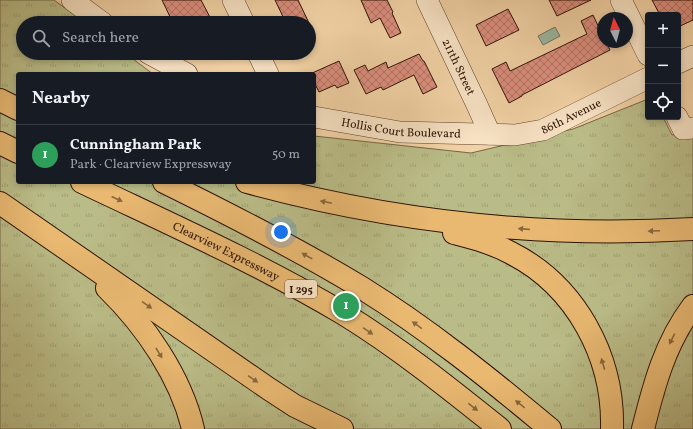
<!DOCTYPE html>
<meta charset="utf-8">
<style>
:root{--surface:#171b24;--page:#20242c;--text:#f1f3f6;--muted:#9ea1a6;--line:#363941;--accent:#1a73e8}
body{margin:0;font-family:Vollkorn,serif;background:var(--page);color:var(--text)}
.controls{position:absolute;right:12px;top:12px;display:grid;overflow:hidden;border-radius:4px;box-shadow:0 2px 6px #0003}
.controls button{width:36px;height:36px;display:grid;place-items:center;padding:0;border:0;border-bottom:1px solid var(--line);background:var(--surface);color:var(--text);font:20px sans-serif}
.compass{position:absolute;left:597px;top:12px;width:36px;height:36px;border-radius:50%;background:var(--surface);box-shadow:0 2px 6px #0003;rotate:354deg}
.you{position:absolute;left:281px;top:232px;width:14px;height:14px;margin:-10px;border:3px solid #fff;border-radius:50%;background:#1a73e8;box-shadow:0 0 0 6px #1a73e833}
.badge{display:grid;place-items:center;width:26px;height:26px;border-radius:50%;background:var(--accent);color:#fff;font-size:13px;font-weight:700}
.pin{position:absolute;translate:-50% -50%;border:2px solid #fff;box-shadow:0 1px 4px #0006}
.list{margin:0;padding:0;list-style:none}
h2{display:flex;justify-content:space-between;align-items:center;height:52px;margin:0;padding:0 16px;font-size:17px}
h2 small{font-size:13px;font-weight:400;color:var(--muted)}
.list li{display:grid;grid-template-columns:26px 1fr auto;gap:12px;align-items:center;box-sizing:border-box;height:60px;padding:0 16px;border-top:1px solid var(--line)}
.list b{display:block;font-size:15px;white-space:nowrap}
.list p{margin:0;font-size:13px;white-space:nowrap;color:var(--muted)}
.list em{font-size:13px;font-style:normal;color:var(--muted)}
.icon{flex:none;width:22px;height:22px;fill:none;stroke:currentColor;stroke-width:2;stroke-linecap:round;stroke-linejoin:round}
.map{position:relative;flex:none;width:693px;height:429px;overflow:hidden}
.search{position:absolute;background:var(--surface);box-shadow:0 2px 6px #0003;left:16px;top:16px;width:300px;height:44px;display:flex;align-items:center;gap:10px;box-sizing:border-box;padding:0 14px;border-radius:22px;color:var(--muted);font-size:15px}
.panel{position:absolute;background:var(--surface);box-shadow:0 2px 6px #0003;left:16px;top:72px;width:300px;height:112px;border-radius:4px}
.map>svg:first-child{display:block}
.park{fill:url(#park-tufts);stroke:#736746}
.water{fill:#9cb8a2;stroke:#6f7663}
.building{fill:url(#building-cross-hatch);stroke:#2c1205}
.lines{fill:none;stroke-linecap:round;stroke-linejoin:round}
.minor-casing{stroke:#5e422d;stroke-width:22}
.highway-casing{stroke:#2c1205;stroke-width:24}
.minor{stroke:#f7e2c4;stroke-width:21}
.highway{stroke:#e9b972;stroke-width:22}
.oneway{fill:#8a663c}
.labels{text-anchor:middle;stroke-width:3;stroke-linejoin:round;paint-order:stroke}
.shield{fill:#f7e2c4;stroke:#69503e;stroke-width:1}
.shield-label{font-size:11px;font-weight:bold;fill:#2c1205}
.street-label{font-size:12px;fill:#2c1205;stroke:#f7e2c4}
</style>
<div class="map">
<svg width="693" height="429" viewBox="0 0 693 429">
<defs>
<pattern id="park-tufts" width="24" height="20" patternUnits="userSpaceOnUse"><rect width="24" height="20" fill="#babc87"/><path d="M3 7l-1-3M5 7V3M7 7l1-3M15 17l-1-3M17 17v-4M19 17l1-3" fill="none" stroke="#a0a173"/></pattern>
<pattern id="building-cross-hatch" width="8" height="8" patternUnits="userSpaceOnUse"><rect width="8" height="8" fill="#dd8f7f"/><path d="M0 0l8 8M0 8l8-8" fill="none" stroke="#b37366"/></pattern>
</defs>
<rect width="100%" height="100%" fill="#f2d2a5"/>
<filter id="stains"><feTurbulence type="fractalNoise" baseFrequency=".005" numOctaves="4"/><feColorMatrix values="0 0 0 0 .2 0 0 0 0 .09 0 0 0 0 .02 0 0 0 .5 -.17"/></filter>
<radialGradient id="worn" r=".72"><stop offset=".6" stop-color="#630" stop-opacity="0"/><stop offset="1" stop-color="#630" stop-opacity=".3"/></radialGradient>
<!-- park -->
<path class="park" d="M0 0H54L85 23H23V53H125L153 74H18V182H314V136L471 153 573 129 648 99V117H663L672 135 693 133V429H0Z"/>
<!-- water -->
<path class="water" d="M555 27 560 36 543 45 538 36Z"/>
<!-- building -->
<path class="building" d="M162 0H201L213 23H173Z
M275 0H298L309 23H286Z
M361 0H387L393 12 392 13 401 33 390 38 380 18 371 23Z
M549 0H591L557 16Z
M652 0H693V20L678 27V15H660Z
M508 9 519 30 486 46 476 25Z
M593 15 603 36V42H606L610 50 522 95V96L509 103 492 69 506 62 510 71 587 34 581 21Z
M419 54 423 61H424L437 87 423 94 414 75 383 90 381 87 366 94 354 70 365 65 368 71 386 62 388 68Z
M339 61 349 83 337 88 335 85 319 92 314 82V74H310Z"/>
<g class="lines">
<defs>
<g id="minor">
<path d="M72 0 103 23"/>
<path d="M233 0 244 23"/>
<path id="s1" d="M427 0 477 105 490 134"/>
<path d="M621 0 648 55"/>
<path d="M148 53 187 74"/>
<path d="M258 53 268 74"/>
<path d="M678 63 693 56"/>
<path id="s2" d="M314 117 400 132 515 135 543 130 648 78"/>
<path d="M677 117 683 129 693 128"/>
</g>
<g id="highway">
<path d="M0 100 18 109"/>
<path d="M0 143 18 152"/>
<path id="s3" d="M82 182C170 224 260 264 344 314 399 348 450 389 500 429"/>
<path d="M164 182C231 215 298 249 362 288 428 329 490 379 550 429"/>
<path d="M247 182C393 222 542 238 693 229"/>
<path d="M0 203 269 389 295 406 342 429"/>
<path d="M454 233C473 238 493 243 511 253 576 286 614 357 612 429"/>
<path d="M107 288C145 325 181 377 193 429"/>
<path d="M643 429C654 385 665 343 693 306"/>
</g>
</defs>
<!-- minor casing -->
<use href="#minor" class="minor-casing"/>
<!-- highway casing -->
<use href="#highway" class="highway-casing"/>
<!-- minor -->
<use href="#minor" class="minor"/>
<!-- highway -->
<use href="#highway" class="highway"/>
</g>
<!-- one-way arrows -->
<defs><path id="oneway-solid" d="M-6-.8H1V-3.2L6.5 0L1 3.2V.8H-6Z"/></defs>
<g class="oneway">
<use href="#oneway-solid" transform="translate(117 199) rotate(25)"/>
<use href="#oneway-solid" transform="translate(326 202) rotate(-168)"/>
<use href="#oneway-solid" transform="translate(524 229) rotate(-175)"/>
<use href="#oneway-solid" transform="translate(654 231) rotate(178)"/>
<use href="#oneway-solid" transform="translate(307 256) rotate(-151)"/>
<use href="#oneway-solid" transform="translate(147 305) rotate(35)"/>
<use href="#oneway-solid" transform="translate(417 325) rotate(-144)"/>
<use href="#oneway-solid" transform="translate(368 331) rotate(34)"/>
<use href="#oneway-solid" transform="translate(672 339) rotate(117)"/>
<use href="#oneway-solid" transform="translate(159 353) rotate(59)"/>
<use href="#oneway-solid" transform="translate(603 364) rotate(-106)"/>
<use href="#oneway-solid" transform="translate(253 379) rotate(34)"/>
<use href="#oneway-solid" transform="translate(520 404) rotate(-141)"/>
<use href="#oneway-solid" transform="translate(473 407) rotate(38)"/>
</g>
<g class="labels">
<!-- shield labels -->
<rect class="shield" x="285" y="280" width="32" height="18" rx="3"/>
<g class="shield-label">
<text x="301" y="293">I 295</text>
</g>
<!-- street labels -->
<g class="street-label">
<text dy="4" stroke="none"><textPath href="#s1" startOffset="74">211th Street</textPath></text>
<text dy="4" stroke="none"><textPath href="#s2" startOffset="262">86th Avenue</textPath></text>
<text dy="4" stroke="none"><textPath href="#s2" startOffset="88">Hollis Court Boulevard</textPath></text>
<text dy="4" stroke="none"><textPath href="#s3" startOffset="160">Clearview Expressway</textPath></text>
</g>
</g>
<rect width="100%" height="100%" filter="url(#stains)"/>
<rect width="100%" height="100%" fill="url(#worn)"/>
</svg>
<div class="controls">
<button>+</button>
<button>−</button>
<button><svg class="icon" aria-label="locate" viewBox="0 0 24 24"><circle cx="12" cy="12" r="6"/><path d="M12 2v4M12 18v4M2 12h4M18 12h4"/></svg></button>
</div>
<svg class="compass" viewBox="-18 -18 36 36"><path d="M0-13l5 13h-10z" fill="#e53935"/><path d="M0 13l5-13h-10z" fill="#9ea1a6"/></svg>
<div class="you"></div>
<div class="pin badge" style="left:346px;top:306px;background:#2e9e5b">1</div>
<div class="search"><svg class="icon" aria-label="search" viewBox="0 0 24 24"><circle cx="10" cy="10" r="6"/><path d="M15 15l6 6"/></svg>Search here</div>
<section class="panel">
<h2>Nearby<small></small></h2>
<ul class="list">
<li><span class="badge" style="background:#2e9e5b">1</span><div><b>Cunningham Park</b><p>Park · Clearview Expressway</p></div><em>50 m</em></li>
</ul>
</section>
</div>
